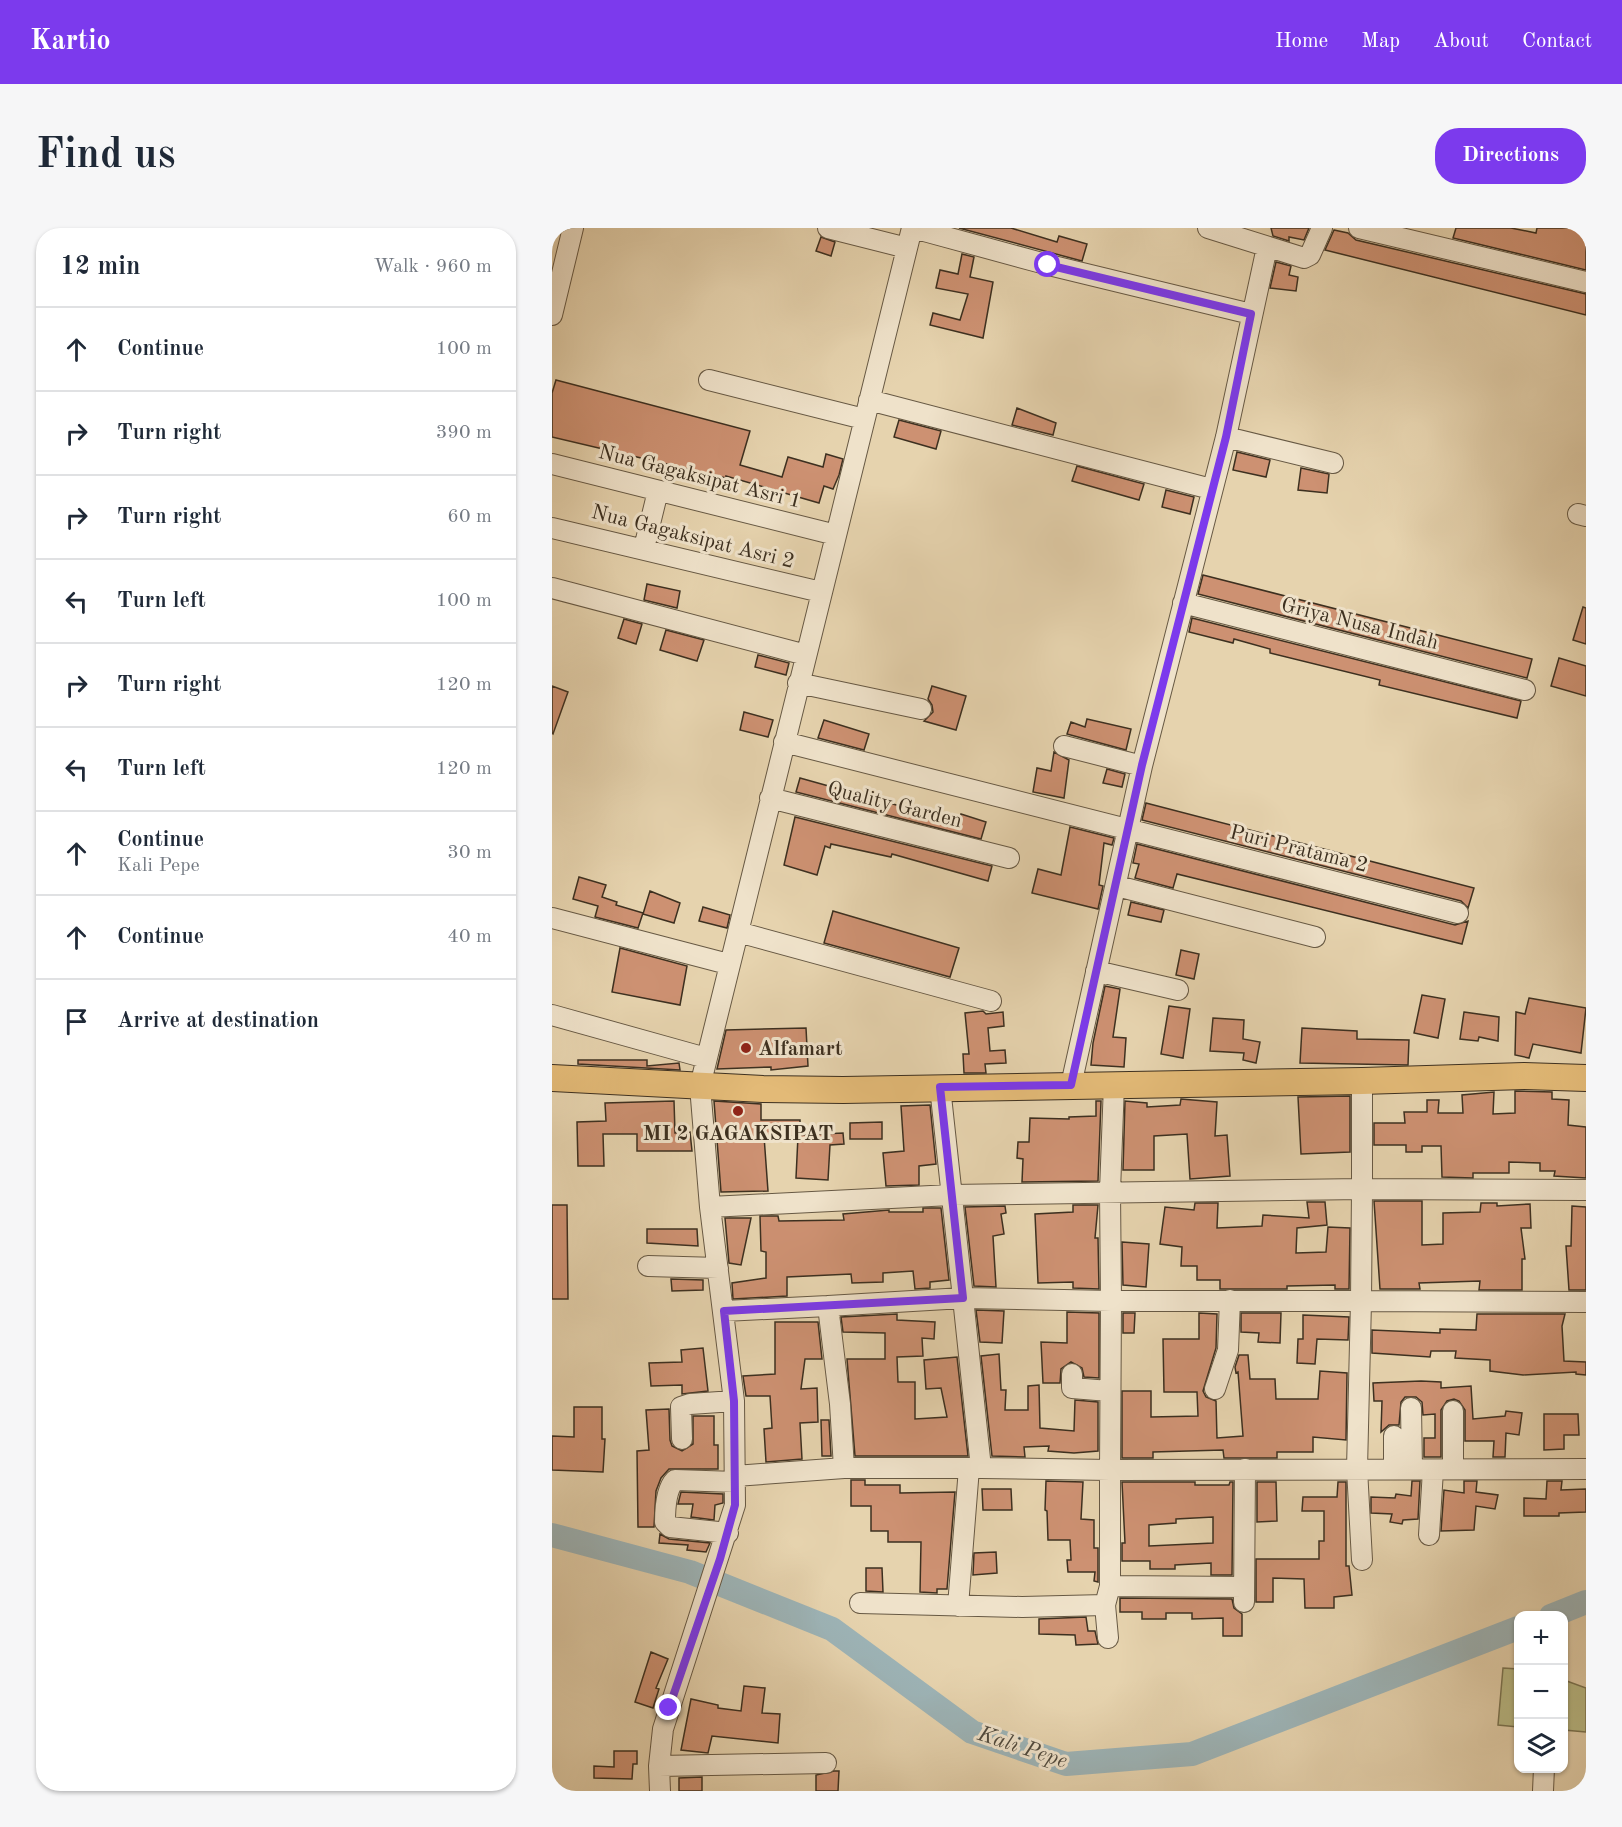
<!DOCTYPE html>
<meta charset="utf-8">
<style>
:root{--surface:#fff;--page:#f6f6f7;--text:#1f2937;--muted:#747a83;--line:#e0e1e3;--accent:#7c3aed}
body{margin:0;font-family:"Old Standard TT",serif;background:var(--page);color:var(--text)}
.controls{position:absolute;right:18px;bottom:18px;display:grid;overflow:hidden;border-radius:12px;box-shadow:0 2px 4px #0004}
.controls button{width:54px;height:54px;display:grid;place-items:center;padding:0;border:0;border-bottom:2px solid var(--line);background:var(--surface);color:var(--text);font:30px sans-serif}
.stop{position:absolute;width:18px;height:18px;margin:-14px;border:4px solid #7c3aed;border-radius:50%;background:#fff}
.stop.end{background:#7c3aed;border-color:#fff;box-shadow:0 2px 6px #0008}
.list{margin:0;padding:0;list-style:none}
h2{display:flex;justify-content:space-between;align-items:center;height:78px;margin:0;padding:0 24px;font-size:26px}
h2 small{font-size:20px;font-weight:400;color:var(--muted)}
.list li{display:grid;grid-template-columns:39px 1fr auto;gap:18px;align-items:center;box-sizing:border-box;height:84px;padding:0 24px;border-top:2px solid var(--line)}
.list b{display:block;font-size:22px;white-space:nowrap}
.list p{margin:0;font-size:20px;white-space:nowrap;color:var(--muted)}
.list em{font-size:20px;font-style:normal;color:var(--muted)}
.icon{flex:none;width:33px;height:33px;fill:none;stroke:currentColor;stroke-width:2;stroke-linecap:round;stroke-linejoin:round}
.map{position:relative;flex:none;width:1034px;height:1563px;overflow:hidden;border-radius:24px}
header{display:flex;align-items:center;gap:36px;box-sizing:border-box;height:84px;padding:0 30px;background:var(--accent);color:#fff}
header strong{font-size:28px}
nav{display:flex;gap:33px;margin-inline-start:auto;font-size:21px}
.intro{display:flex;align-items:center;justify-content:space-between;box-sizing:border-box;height:144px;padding:0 36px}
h1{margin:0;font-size:42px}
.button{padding:15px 27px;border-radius:24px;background:var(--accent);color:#fff;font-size:21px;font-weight:700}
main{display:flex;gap:36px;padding:0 36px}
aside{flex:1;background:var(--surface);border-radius:24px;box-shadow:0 2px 4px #0004}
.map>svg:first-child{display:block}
.green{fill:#babb86;stroke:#7c7653;stroke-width:1.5}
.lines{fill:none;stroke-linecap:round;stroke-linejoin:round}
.river{stroke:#9db4b7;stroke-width:24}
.building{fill:#cd9172;stroke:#3d3020;stroke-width:1.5;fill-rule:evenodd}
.minor-casing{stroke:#675944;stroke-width:22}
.major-casing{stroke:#3d3020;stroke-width:28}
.minor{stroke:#efe2ca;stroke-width:20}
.major{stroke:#e3ba77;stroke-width:26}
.route{stroke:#7c3aed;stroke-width:8}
.poi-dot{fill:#8f2418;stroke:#efe2ca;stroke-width:2}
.labels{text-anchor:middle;stroke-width:6;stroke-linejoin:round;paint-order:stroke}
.street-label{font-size:21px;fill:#3d3020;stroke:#efe2ca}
.poi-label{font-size:21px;font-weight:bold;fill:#3d3020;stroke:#efe2ca;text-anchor:start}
.water-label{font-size:22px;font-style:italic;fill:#504a3e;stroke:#efe2ca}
</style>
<header>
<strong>Kartio</strong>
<nav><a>Home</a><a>Map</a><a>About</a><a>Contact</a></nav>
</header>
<div class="intro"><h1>Find us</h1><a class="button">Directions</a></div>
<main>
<aside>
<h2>12 min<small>Walk · 960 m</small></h2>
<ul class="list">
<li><svg class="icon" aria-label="ahead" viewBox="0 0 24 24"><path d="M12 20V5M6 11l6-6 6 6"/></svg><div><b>Continue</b></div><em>100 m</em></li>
<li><svg class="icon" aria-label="right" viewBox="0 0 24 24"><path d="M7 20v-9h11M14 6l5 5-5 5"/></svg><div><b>Turn right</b></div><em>390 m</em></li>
<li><svg class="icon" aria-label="right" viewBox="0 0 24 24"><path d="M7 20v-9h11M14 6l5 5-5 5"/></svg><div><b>Turn right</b></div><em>60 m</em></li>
<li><svg class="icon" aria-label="left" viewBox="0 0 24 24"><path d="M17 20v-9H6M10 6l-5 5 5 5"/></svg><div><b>Turn left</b></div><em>100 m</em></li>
<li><svg class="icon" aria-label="right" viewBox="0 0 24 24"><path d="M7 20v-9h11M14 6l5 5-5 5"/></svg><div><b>Turn right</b></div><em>120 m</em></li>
<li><svg class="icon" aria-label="left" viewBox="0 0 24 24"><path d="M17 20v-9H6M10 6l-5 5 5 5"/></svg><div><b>Turn left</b></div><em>120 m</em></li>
<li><svg class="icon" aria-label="ahead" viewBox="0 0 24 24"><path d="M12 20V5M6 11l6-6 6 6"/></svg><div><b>Continue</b><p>Kali Pepe</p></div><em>30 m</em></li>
<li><svg class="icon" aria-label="ahead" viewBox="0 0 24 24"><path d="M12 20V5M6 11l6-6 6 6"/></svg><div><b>Continue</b></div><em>40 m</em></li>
<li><svg class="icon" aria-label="arrive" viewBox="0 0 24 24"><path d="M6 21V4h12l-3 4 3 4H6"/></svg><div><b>Arrive at destination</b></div></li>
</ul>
</aside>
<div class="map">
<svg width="1034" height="1563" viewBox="0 0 1034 1563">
<rect width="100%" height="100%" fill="#e6d3ae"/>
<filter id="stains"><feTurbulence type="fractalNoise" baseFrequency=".00333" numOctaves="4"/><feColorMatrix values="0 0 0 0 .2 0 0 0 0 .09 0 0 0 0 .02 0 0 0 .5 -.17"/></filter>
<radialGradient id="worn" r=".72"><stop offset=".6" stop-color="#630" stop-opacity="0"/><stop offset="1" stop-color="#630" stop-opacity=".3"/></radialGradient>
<!-- green -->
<path class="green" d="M951 1440 966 1441V1499L946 1497Z
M1012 1452 1034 1460V1504L1012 1502Z"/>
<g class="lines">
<!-- river -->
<path class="river" d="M0 1307 138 1344 280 1401 420 1504 514 1536 640 1526 966 1400
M999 1388 1034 1374"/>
</g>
<!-- building -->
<path class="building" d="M407 0H459L505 14 507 8 535 16 530 33Z
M719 0H757L752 12 737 9V13L721 8Z
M904 0H959L984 5 985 0H1034V42L901 10Z
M782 2 796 5 804 12 1034 66V87L773 22Z
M269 9 283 14 279 28 264 23Z
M410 26 422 29 418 49 441 54 431 110 378 97 381 85 408 92 416 66 384 60 388 42 406 46Z
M724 34 739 38 737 47 746 49 744 63 718 60Z
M4 152 198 203 188 237 230 249 236 229 271 239 274 226 291 231 287 247 281 261 272 258 267 275 174 248V250L0 209V165Z
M465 180 504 195 501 207 460 197Z
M347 192 389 203 384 221 342 209Z
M685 224 718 232 714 249 681 242Z
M525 238 592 256 587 272 520 253Z
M749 240 777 246 775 265 746 262Z
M614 262 642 269 638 286 610 279Z
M651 347 980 431 975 450 646 366Z
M95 356 128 363 125 380 92 372Z
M1031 379 1034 380V416L1021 412Z
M640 390 969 473 965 490 827 457 828 452 718 425V421L682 411 681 415 637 404Z
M72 391 90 396 84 416 66 410Z
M114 402 152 412 145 433 108 422Z
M206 427 237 435 234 447 203 439Z
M1007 430 1034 438V468L999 458Z
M0 458 16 464 1 506 0 505Z
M380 458 414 468 404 502 372 493 381 484 380 477 376 471Z
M192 484 221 492 216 509 188 502Z
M535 491 579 501 574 522 515 506 519 494 533 499Z
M272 492 317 506 312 522 266 510Z
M502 524 517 532 512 570 481 564 485 540 499 543Z
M555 541 573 546 570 559 551 555Z
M248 550 366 583 367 581 384 586 385 583 408 590 409 586 434 594 429 611 244 564Z
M594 575 922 660 916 680 909 673 590 592Z
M243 589 440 638 436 653 340 626 339 629 279 616 278 620 273 618 265 647 232 637Z
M518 599 562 610 560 617 552 615 547 657 551 658 546 681 480 665 486 641 509 647Z
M585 616 903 697 916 693 910 716 625 646 621 660 583 650 587 636 581 635Z
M27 649 54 657 50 669 65 674 64 677 91 685 86 700 43 689 46 678 21 671Z
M98 663 128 675 122 695 91 686Z
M579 674 612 682 609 694 576 687Z
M151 679 178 687 175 700 147 693Z
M281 683 407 720 398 749 272 715Z
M68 720 135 738 128 777 60 764Z
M629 722 647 726 642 751 624 747Z
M553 758 568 761 561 809 574 810 572 839 539 837 541 815Z
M870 767 893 771 886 810 862 805Z
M977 770 1034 780 1029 825 981 816 977 830 963 827 964 784 973 786Z
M617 778 638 781 631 830 609 826Z
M431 783 434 786 451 784 452 798 436 800 438 823 453 822 454 835 433 836 434 845H412L411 826H417L413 785Z
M912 784 947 789 946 813 927 809 926 813 908 811Z
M661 790 692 792 691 811 708 814 704 835 691 832 692 825 658 823Z
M254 800 256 838 219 842V839L165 841 174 802Z
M750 800 805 803V811L857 812 856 837 748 835Z
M26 832H95V838L127 835 128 842 26 836Z
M963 863 1000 864V871L1017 872 1016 897 1034 899V950L1002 948 1003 943H988V935L957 934V945H921V950L890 949 889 918H870V924H854V917H822V895H853L852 884H875V872H887L886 885H911L910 867 942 864 941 886 963 885Z
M798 868V924L749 926 746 869Z
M629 871 665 874 663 908 675 907 678 948 638 951 635 906 602 908V942H571L573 873 595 875V879L628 877Z
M122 873 123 905 138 904 140 923H85V906H51L52 938H26L25 894 54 893 53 875Z
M162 873 209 876V892H248V907L291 905 292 916 278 917 276 952 244 950 246 908H212L216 963 169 964Z
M544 873H549L546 953 470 954 471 931 465 930 466 914H477L478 890 517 891V889L544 888Z
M378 877 384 936 367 938V957L334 958 331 925 352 923 349 878Z
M330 894V911H298V895Z
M822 973H870V1017L891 1016V985L928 984 929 975H945V978L978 976 979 1000H969L973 1031H970V1062H927L928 1053 867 1055 868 1061H828Z
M755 974H773L775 997 745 1000 744 1025 774 1024 776 999 798 1000 797 1061H783V1057L735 1058V1061H668V1052H645V1038H629L630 1019 608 1016 613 979 642 982 643 975H666L665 1000 710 998 711 987 757 990Z
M0 977H15L16 1071H0Z
M521 977H546L543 1010H546L547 1061 521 1060V1054L486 1055 483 986 521 984Z
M453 978 454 985 449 986 452 1006 441 1008 444 1059 422 1058 413 979Z
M1020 978 1034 979V1062H1017L1014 1018H1019Z
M371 980H389L397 1052 378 1054V1060L363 1061 361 1043 331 1045V1054L300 1055 299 1046 235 1049V1068L181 1071 180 1055 214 1050V1024L209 1023 208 988H226L227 993 292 992 291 986 337 982V984H371Z
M173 990H199L189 1037 177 1035Z
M95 1001H145L146 1018 95 1015Z
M570 1014 597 1016 594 1059 571 1057Z
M119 1051 151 1052V1062L120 1063Z
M424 1082 452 1083 450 1115 428 1114Z
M515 1084 547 1085V1150L532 1149 530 1140 519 1134 509 1141 508 1155H491L489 1114 515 1115Z
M571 1085H583L582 1105H571Z
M647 1085 665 1086 664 1120 651 1163 654 1169 664 1173 665 1210 691 1208 686 1144 684 1145 683 1139 687 1127H696L698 1151H723L724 1171H766L768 1143 795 1145 794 1212 761 1209V1224H725V1230H672L671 1222 601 1224V1230H570V1163H599V1189L646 1188 645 1164H612L611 1111H647Z
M689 1085H729L728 1115 706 1114 707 1105 689 1104Z
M345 1086V1092L383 1094 382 1111 370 1110 371 1128 345 1129 346 1154H363V1191L395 1189 389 1160 374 1161 372 1132 405 1129 416 1228H303L295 1131H333V1105L291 1104 289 1089Z
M925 1086H1013L1010 1098 1012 1133 1034 1134V1147L1024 1146V1144L971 1147 938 1143V1132L903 1130 904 1123H879L878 1129 820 1125V1102L888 1105V1101L924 1102Z
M751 1087 797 1089 796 1112 765 1111 763 1136 745 1135 746 1111H751Z
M223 1094H266L270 1131H253L249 1161 265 1160 266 1194 248 1195 250 1231 214 1234 212 1201 220 1200 218 1168H194L191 1148 223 1146Z
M151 1120 156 1163 130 1166V1157L99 1158 97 1135 130 1134 129 1122Z
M447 1126 449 1162H454L453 1182H476V1158L487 1157 488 1200 522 1203 523 1172 546 1174V1223L522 1225 496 1223 497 1218 472 1219 473 1229 440 1228 429 1128Z
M869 1153 889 1154V1160L919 1158 921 1191 953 1188 954 1183 970 1185 967 1207 954 1205 953 1229H941L942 1213H913V1182L907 1173 902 1171 895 1173 889 1182V1229H872V1210H883V1186L871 1187 870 1174 864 1169H853L849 1174 847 1197H837L829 1204 830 1173H822L821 1155Z
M22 1179H50V1211H53L51 1244 0 1242V1208L22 1209Z
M117 1181 118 1212 120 1218 130 1223 141 1216V1188H162V1217H166V1241H117L109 1250 104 1263 102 1299H86L85 1223 97 1222 94 1182Z
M992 1186H1026L1027 1207H1012V1221L992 1222Z
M269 1192H277L279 1228H270Z
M299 1252H313V1257H348V1265L403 1264 395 1361H385V1365L368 1364 369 1314H336V1303H319V1278H299Z
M494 1253 531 1254 529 1291 542 1292V1320H546V1354L542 1353 543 1344H516L515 1332H519L518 1312H496L495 1283 493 1282Z
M860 1253H868L866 1291 851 1292 850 1296 838 1294 840 1286 819 1285V1269L843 1270 844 1266 859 1268Z
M912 1253H925L924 1264 946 1267 943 1281 924 1278 922 1302 889 1303 892 1262 912 1265Z
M995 1253H1010L1009 1262 1034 1261V1284L1007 1285V1288H972V1270L994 1271Z
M570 1254H643V1257H677L678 1254H681L680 1347H659V1335L623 1337V1341H598V1333H570V1315H573ZM661 1289V1315L597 1318V1297L624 1295V1291Z
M705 1254H724L725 1293 705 1294Z
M786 1254H794V1338H797L800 1367 782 1369V1380H753L752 1351 721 1350V1374H704V1331H767V1313H772V1283H750L751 1269H785Z
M430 1261H459L460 1282H431Z
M129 1264 171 1266V1275L163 1277 162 1292 139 1289 141 1276H126Z
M108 1306 117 1311 158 1315 154 1324 135 1322 136 1317 107 1315Z
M444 1324 445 1345 421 1347 422 1325Z
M314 1340H330L331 1364 314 1363Z
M568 1370 680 1371 682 1380 690 1386V1408H671V1390L640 1391V1385H614V1391H590V1384H568Z
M534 1389 536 1403H543L546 1416 524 1417 523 1407 487 1406V1391Z
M99 1424 116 1431 104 1460 107 1461 101 1480 83 1474Z
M192 1458 213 1460 210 1485 228 1486 226 1515 160 1508 156 1525 129 1522 139 1471 166 1477V1480L189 1483Z
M62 1523H85V1536H81L80 1551 42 1550V1538L62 1539Z
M282 1543H287L286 1563H264V1547Z
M150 1549V1563H127V1550Z"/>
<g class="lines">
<defs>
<path id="minor" d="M276 0 355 20
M361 0 497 37 699 86
M656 0 752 30 758 27 770 0
M807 0 1034 54
M0 87 21 0
M157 152 312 191
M317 172 659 261
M674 209 781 235
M0 236 284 307
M1026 286 1034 288
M0 300 269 364
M92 320 106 263
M0 360 254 427
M631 375 973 462
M246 455 369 481
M232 514 906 685
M512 518 590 538
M218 570 457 630
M565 658 763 709
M0 690 176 736
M186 704 439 773
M544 743 626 762
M0 787 154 830
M562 856 558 963 559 1073H809L805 1241 810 1332
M519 857 590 538 674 209 715 19
M388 859 411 1070 559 1073 558 1242 429 1240
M1034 962 810 961 809 1073 1034 1074
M158 979 399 967 810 961V853
M96 1038 166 1040
M276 1078 411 1070 429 1240H292
M172 1083 276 1078 288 1176 292 1240 183 1248
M520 1146V1160L557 1163
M663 1161 676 1122 678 1072
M859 1180 860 1241
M901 1183V1241
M842 1208V1240
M130 1211 129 1179 138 1176 182 1173
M176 1305 118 1299 113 1294C113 1281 114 1261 123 1252L184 1254
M877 1307 881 1242
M558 1358 692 1359
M692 1374 693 1241
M308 1375 470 1379 553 1377
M406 1378 417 1240
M556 1410 553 1377 558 1358V1242L1034 1241
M107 1538 274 1535
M108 1563 107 1538 111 1501 183 1277 182 1173 158 979 148 858 360 0
M991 1563 992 1540"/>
<path id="major" d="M0 850 211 861 291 862 810 853 972 848 1034 850"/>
</defs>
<!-- minor casing -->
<use href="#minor" class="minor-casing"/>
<!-- major casing -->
<use href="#major" class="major-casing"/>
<!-- minor -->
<use href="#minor" class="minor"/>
<!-- major -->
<use href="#major" class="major"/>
</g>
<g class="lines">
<!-- route -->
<path class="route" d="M117 1480 168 1331 183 1277 182 1173 172 1083 411 1070 388 859 519 857 590 537 674 209 699 86 496 37"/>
</g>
<!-- markers -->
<g class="poi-dot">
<circle cx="194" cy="820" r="6"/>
<circle cx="186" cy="883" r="6"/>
</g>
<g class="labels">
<!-- street labels -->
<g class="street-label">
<text transform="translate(148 248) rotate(14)" y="7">Nua Gagaksipat Asri 1</text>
<text transform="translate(141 308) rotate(14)" y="7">Nua Gagaksipat Asri 2</text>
<text transform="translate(808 395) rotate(14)" y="7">Griya Nusa Indah</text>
<text transform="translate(343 576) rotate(14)" y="7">Quality Garden</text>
<text transform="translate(747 620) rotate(14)" y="7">Puri Pratama 2</text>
</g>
<!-- poi labels -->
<g class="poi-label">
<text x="206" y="827">Alfamart</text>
<text x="186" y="912" text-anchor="middle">MI 2 GAGAKSIPAT</text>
</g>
<!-- water labels -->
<g class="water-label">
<text transform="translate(471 1518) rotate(18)" y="8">Kali Pepe</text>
</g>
</g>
<rect width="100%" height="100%" filter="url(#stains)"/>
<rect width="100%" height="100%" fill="url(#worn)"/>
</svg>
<div class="controls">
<button>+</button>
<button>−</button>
<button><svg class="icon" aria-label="layers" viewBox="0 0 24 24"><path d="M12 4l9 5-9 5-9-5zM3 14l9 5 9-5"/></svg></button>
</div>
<div class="stop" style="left:496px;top:37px"></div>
<div class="stop end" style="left:117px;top:1480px"></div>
</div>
</main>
